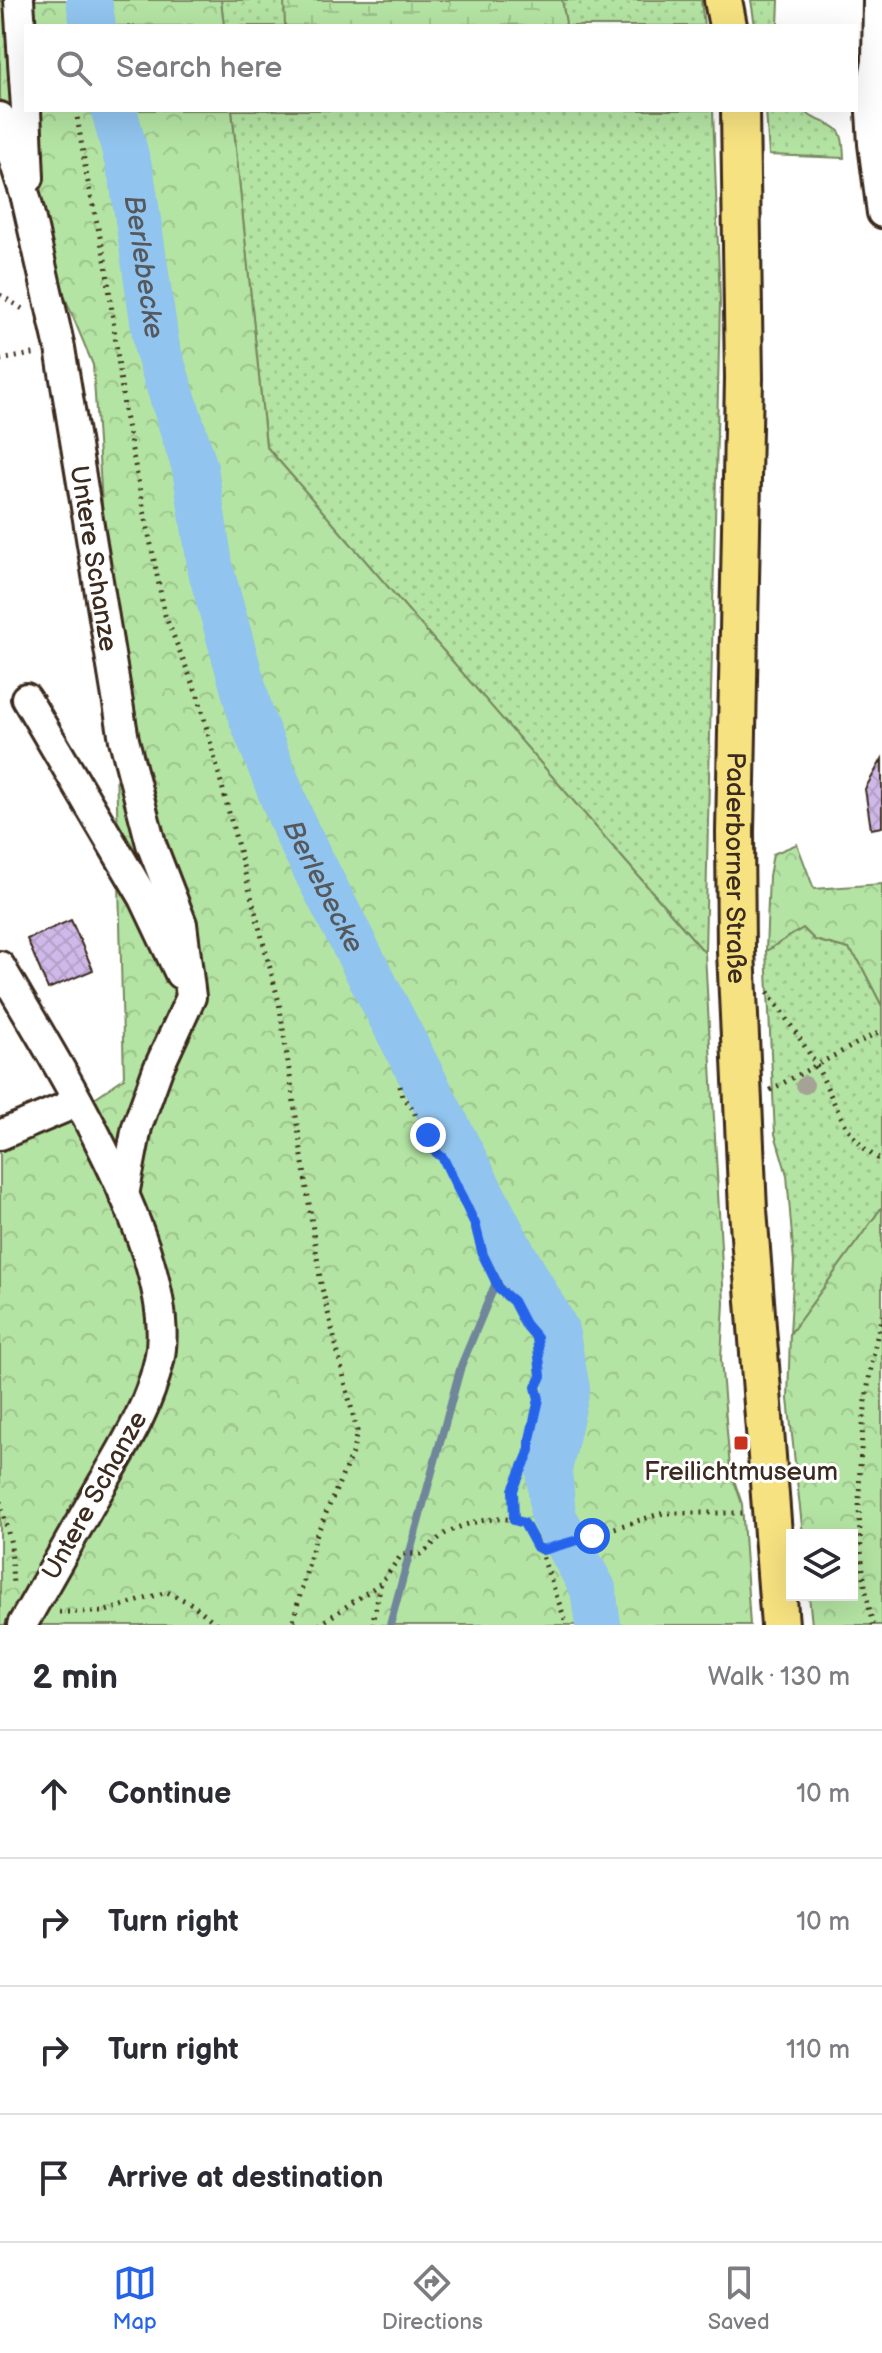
<!DOCTYPE html>
<meta charset="utf-8">
<style>
:root{--surface:#fff;--page:#f2f2f3;--text:#2b2b33;--muted:#7c7c81;--line:#e1e1e2;--accent:#2563eb}
body{margin:0;font-family:"Balsamiq Sans",sans-serif;background:var(--page);color:var(--text)}
.controls{position:absolute;right:24px;bottom:24px;display:grid;overflow:hidden;border-radius:0px;box-shadow:0 8px 32px #0002}
.controls button{width:72px;height:72px;display:grid;place-items:center;padding:0;border:0;border-bottom:2px solid var(--line);background:var(--surface);color:var(--text);font:40px sans-serif}
.stop{position:absolute;width:24px;height:24px;margin:-18px;border:6px solid #2563eb;border-radius:50%;background:#fff}
.stop.end{background:#2563eb;border-color:#fff;box-shadow:0 2px 8px #0008}
.list{margin:0;padding:0;list-style:none}
h2{display:flex;justify-content:space-between;align-items:center;height:104px;margin:0;padding:0 32px;font-size:34px}
h2 small{font-size:26px;font-weight:400;color:var(--muted)}
.list li{display:grid;grid-template-columns:52px 1fr auto;gap:24px;align-items:center;box-sizing:border-box;height:128px;padding:0 32px;border-top:2px solid var(--line)}
.list b{display:block;font-size:30px;white-space:nowrap}
.list em{font-size:26px;font-style:normal;color:var(--muted)}
.icon{flex:none;width:44px;height:44px;fill:none;stroke:currentColor;stroke-width:2;stroke-linecap:round;stroke-linejoin:round}
.map{position:relative;flex:none;width:882px;height:1625px;overflow:hidden}
.search{position:absolute;background:var(--surface);box-shadow:0 8px 32px #0002;left:24px;right:24px;top:24px;height:88px;display:flex;align-items:center;gap:20px;box-sizing:border-box;padding:0 28px;border-radius:0px;color:var(--muted);font-size:30px}
.sheet{height:616px;background:var(--surface)}
nav{display:flex;justify-content:space-around;align-items:center;box-sizing:border-box;height:112px;border-top:2px solid var(--line);background:var(--surface);font-size:22px;color:var(--muted)}
nav a{display:grid;justify-items:center;gap:4px}
nav .on{color:var(--accent)}
.map>svg:first-child{display:block}
.grass{fill:url(#grass-dots);stroke:#788760;stroke-width:2}
.forest{fill:url(#forest-crowns);stroke:#788760;stroke-width:2}
.wetland{fill:url(#wetland-marsh);stroke:#788760;stroke-width:2}
.lines{fill:none;stroke-linecap:round;stroke-linejoin:round}
.stream{stroke:#6f869b;stroke-width:8}
.river{stroke:#91c4ee;stroke-width:46}
.building{fill:url(#building-cross-hatch);stroke:#3b2a1e;stroke-width:2}
.minor-casing{stroke:#3b2a1e;stroke-width:34}
.major-casing{stroke:#3b2a1e;stroke-width:42}
.path{stroke:#3b2a1e;stroke-width:5;stroke-dasharray:2 6;stroke-linecap:butt}
.minor{stroke:#fff;stroke-width:28}
.major{stroke:#f7e281;stroke-width:36}
.tree{fill:#a4a395}
.route{stroke:#2563eb;stroke-width:10}
.poi-dot{fill:#c8321e;stroke:#fff;stroke-width:3}
.labels{text-anchor:middle;stroke-width:6;stroke-linejoin:round;paint-order:stroke}
.street-label{font-size:26px;fill:#3b2a1e;stroke:#fff}
.poi-label{font-size:26px;fill:#3b2a1e;stroke:#fff}
.water-label{font-size:28px;font-style:italic;fill:#55585c;stroke:#fff}
</style>
<div class="map">
<svg width="882" height="1625" viewBox="0 0 882 1625">
<defs>
<pattern id="grass-dots" width="8" height="8" patternUnits="userSpaceOnUse" patternTransform="scale(2)"><rect width="8" height="8" fill="#b4e4a3"/><path d="M2 2h.1M6 6h.1" fill="none" stroke="#9cc48c" stroke-width="1.8" stroke-linecap="round"/></pattern>
<pattern id="forest-crowns" width="20" height="18" patternUnits="userSpaceOnUse" patternTransform="scale(2)"><rect width="20" height="18" fill="#b4e4a3"/><path d="M2 6a3 3 0 1 1 6 0M12 15a3 3 0 1 1 6 0" fill="none" stroke="#9cc48c"/></pattern>
<pattern id="wetland-marsh" width="20" height="14" patternUnits="userSpaceOnUse" patternTransform="scale(2)"><rect width="20" height="14" fill="#b4e4a3"/><path d="M1 5h8M5 5V1M11 12h8M15 12V8" fill="none" stroke="#9cc48c"/></pattern>
<pattern id="building-cross-hatch" width="8" height="8" patternUnits="userSpaceOnUse" patternTransform="scale(2)"><rect width="8" height="8" fill="#cfb9e9"/><path d="M0 0l8 8M0 8l8-8" fill="none" stroke="#b39fc7"/></pattern>
</defs>
<rect width="100%" height="100%" fill="#fff"/>
<filter id="ink" filterUnits="userSpaceOnUse"><feTurbulence type="fractalNoise" baseFrequency=".0125" numOctaves="2"/><feDisplacementMap in="SourceGraphic" scale="16" xChannelSelector="R" yChannelSelector="G"/><feConvolveMatrix kernelMatrix="1 2 1 2 8 2 1 2 1" color-interpolation-filters="sRGB"/></filter>
<g filter="url(#ink)">
<!-- grass -->
<path class="grass" d="M221 0H701L704 26H224Z
M751 0H779L778 26H755Z
M232 110H713L720 302 705 953 266 446Z
M766 110C777 110 794 107 803 111 807 113 810 116 814 118 840 129 843 127 844 158L769 155Z
M803 928 815 940 849 949 859 961 882 1006V1207L790 1334 794 1262 787 1175 775 1134 766 951Z"/>
<!-- forest -->
<path class="forest" d="M0 0H221L224 26H26V110H232L266 446 705 953 724 1303 721 1359 730 1468 742 1504 750 1625H0V1144L74 1112 124 1078 114 688 93 365 0 141Z
M797 844 814 889 882 884V1006L859 961 849 949 815 940 803 928 766 951 769 876 773 854Z
M882 1207V1625H812L809 1595H852V1535H803L788 1399 790 1334Z"/>
<!-- wetland -->
<path class="wetland" d="M284 0H562L566 23 564 26H285Z"/>
<g class="lines">
<!-- stream -->
<path class="stream" d="M390 1625 461 1366 510 1249"/>
<!-- river -->
<g class="river">
<path d="M89 0 93 26"/>
<path id="s1" d="M114 110 132 179 157 348 195 468 211 571 252 719 296 831 510 1249 556 1330 567 1389 549 1470 553 1516 593 1589 598 1625"/>
</g>
</g>
<!-- building -->
<path class="building" d="M882 759V827L871 829 865 789Z
M71 920 93 970 48 989 27 939Z"/>
<g class="lines">
<defs>
<g id="minor">
<path d="M19 0 26 108"/>
<path d="M878 0 877 62 870 96 873 144 882 213"/>
<path d="M26 110 29 178"/>
<path id="s2" d="M0 117 26 198 60 348 124 740 151 844 182 924 191 997 158 1069 137 1127 124 1195"/>
<path d="M26 698 144 898 180 974"/>
<path d="M0 966C52 1056 182 1258 159 1361 148 1410 122 1450 97 1493 72 1537 47 1581 22 1625"/>
<path d="M0 1135 78 1102"/>
</g>
<g id="major">
<path d="M723 0 728 26"/>
<path id="s3" d="M740 110 744 378 735 832 736 951 748 1210 780 1625"/>
</g>
</defs>
<!-- minor casing -->
<use href="#minor" class="minor-casing"/>
<!-- major casing -->
<use href="#major" class="major-casing"/>
<!-- path -->
<path class="path" d="M76 110 87 178 106 264 125 415 165 615 199 699 279 1002 321 1284 357 1431 353 1451 316 1536 292 1625
M0 295 26 311
M0 360 38 353
M768 992C784 1016 802 1040 816 1065 835 1100 844 1140 882 1161
M400 1086 402 1097 414 1110 418 1125 428 1135 432 1149 443 1158 451 1174 475 1224 483 1255 500 1290 513 1301 525 1324 537 1338 541 1376 536 1387 539 1399 530 1439V1450L513 1490 514 1520
M770 1090 882 1030
M0 1501 11 1544 13 1587
M540 1550 567 1625
M59 1612H103L167 1592 192 1604 218 1625
M319 1625 381 1583 402 1554H420C431 1548 438 1536 450 1531 471 1521 502 1514 524 1523L537 1547 543 1550 663 1513H742
M372 1625 381 1583
M873 1625C849 1532 859 1408 882 1315"/>
<!-- minor -->
<use href="#minor" class="minor"/>
<!-- major -->
<use href="#major" class="major"/>
</g>
<!-- trees -->
<circle class="tree" cx="805" cy="1085" r="9"/>
</g>
<g class="lines" filter="url(#ink)">
<!-- route -->
<path class="route" d="M428 1135 432 1149 443 1158 475 1224 483 1255 500 1290 513 1301 525 1324 537 1338 541 1376 536 1387 539 1399 530 1439V1450L513 1490 514 1520 524 1523 537 1547 543 1550 592 1536"/>
</g>
<!-- markers -->
<rect class="poi-dot" x="733" y="1435" width="16" height="16" rx="4"/>
<g class="labels">
<!-- street labels -->
<g class="street-label">
<text dy="9" stroke="none"><textPath href="#s2" startOffset="452">Untere Schanze</textPath></text>
<text dy="9" stroke="none"><textPath href="#s3" startOffset="758">Paderborner Straße</textPath></text>
<text transform="translate(94 1495) rotate(-61)" y="9">Untere Schanze</text>
</g>
<!-- poi labels -->
<g class="poi-label">
<text x="741" y="1480">Freilichtmuseum</text>
</g>
<!-- water labels -->
<g class="water-label">
<text dy="10" stroke="none"><textPath href="#s1" startOffset="160">Berlebecke</textPath></text>
<text dy="10" stroke="none"><textPath href="#s1" startOffset="808">Berlebecke</textPath></text>
</g>
</g>
</svg>
<div class="controls">
<button><svg class="icon" aria-label="layers" viewBox="0 0 24 24"><path d="M12 4l9 5-9 5-9-5zM3 14l9 5 9-5"/></svg></button>
</div>
<div class="stop" style="left:592px;top:1536px"></div>
<div class="stop end" style="left:428px;top:1135px"></div>
<div class="search"><svg class="icon" aria-label="search" viewBox="0 0 24 24"><circle cx="10" cy="10" r="6"/><path d="M15 15l6 6"/></svg>Search here</div>
</div>
<section class="sheet">
<h2>2 min<small>Walk · 130 m</small></h2>
<ul class="list">
<li><svg class="icon" aria-label="ahead" viewBox="0 0 24 24"><path d="M12 20V5M6 11l6-6 6 6"/></svg><div><b>Continue</b></div><em>10 m</em></li>
<li><svg class="icon" aria-label="right" viewBox="0 0 24 24"><path d="M7 20v-9h11M14 6l5 5-5 5"/></svg><div><b>Turn right</b></div><em>10 m</em></li>
<li><svg class="icon" aria-label="right" viewBox="0 0 24 24"><path d="M7 20v-9h11M14 6l5 5-5 5"/></svg><div><b>Turn right</b></div><em>110 m</em></li>
<li><svg class="icon" aria-label="arrive" viewBox="0 0 24 24"><path d="M6 21V4h12l-3 4 3 4H6"/></svg><div><b>Arrive at destination</b></div></li>
</ul>
</section>
<nav>
<a class="on"><svg class="icon" aria-label="map" viewBox="0 0 24 24"><path d="M3 6l6-2 6 2 6-2v14l-6 2-6-2-6 2zM9 4v14M15 6v14"/></svg>Map</a>
<a><svg class="icon" aria-label="directions" viewBox="0 0 24 24"><path d="M12 3l9 9-9 9-9-9zM9 14v-3h6M13 9l2 2-2 2"/></svg>Directions</a>
<a><svg class="icon" aria-label="saved" viewBox="0 0 24 24"><path d="M7 4h10v16l-5-4-5 4z"/></svg>Saved</a>
</nav>
